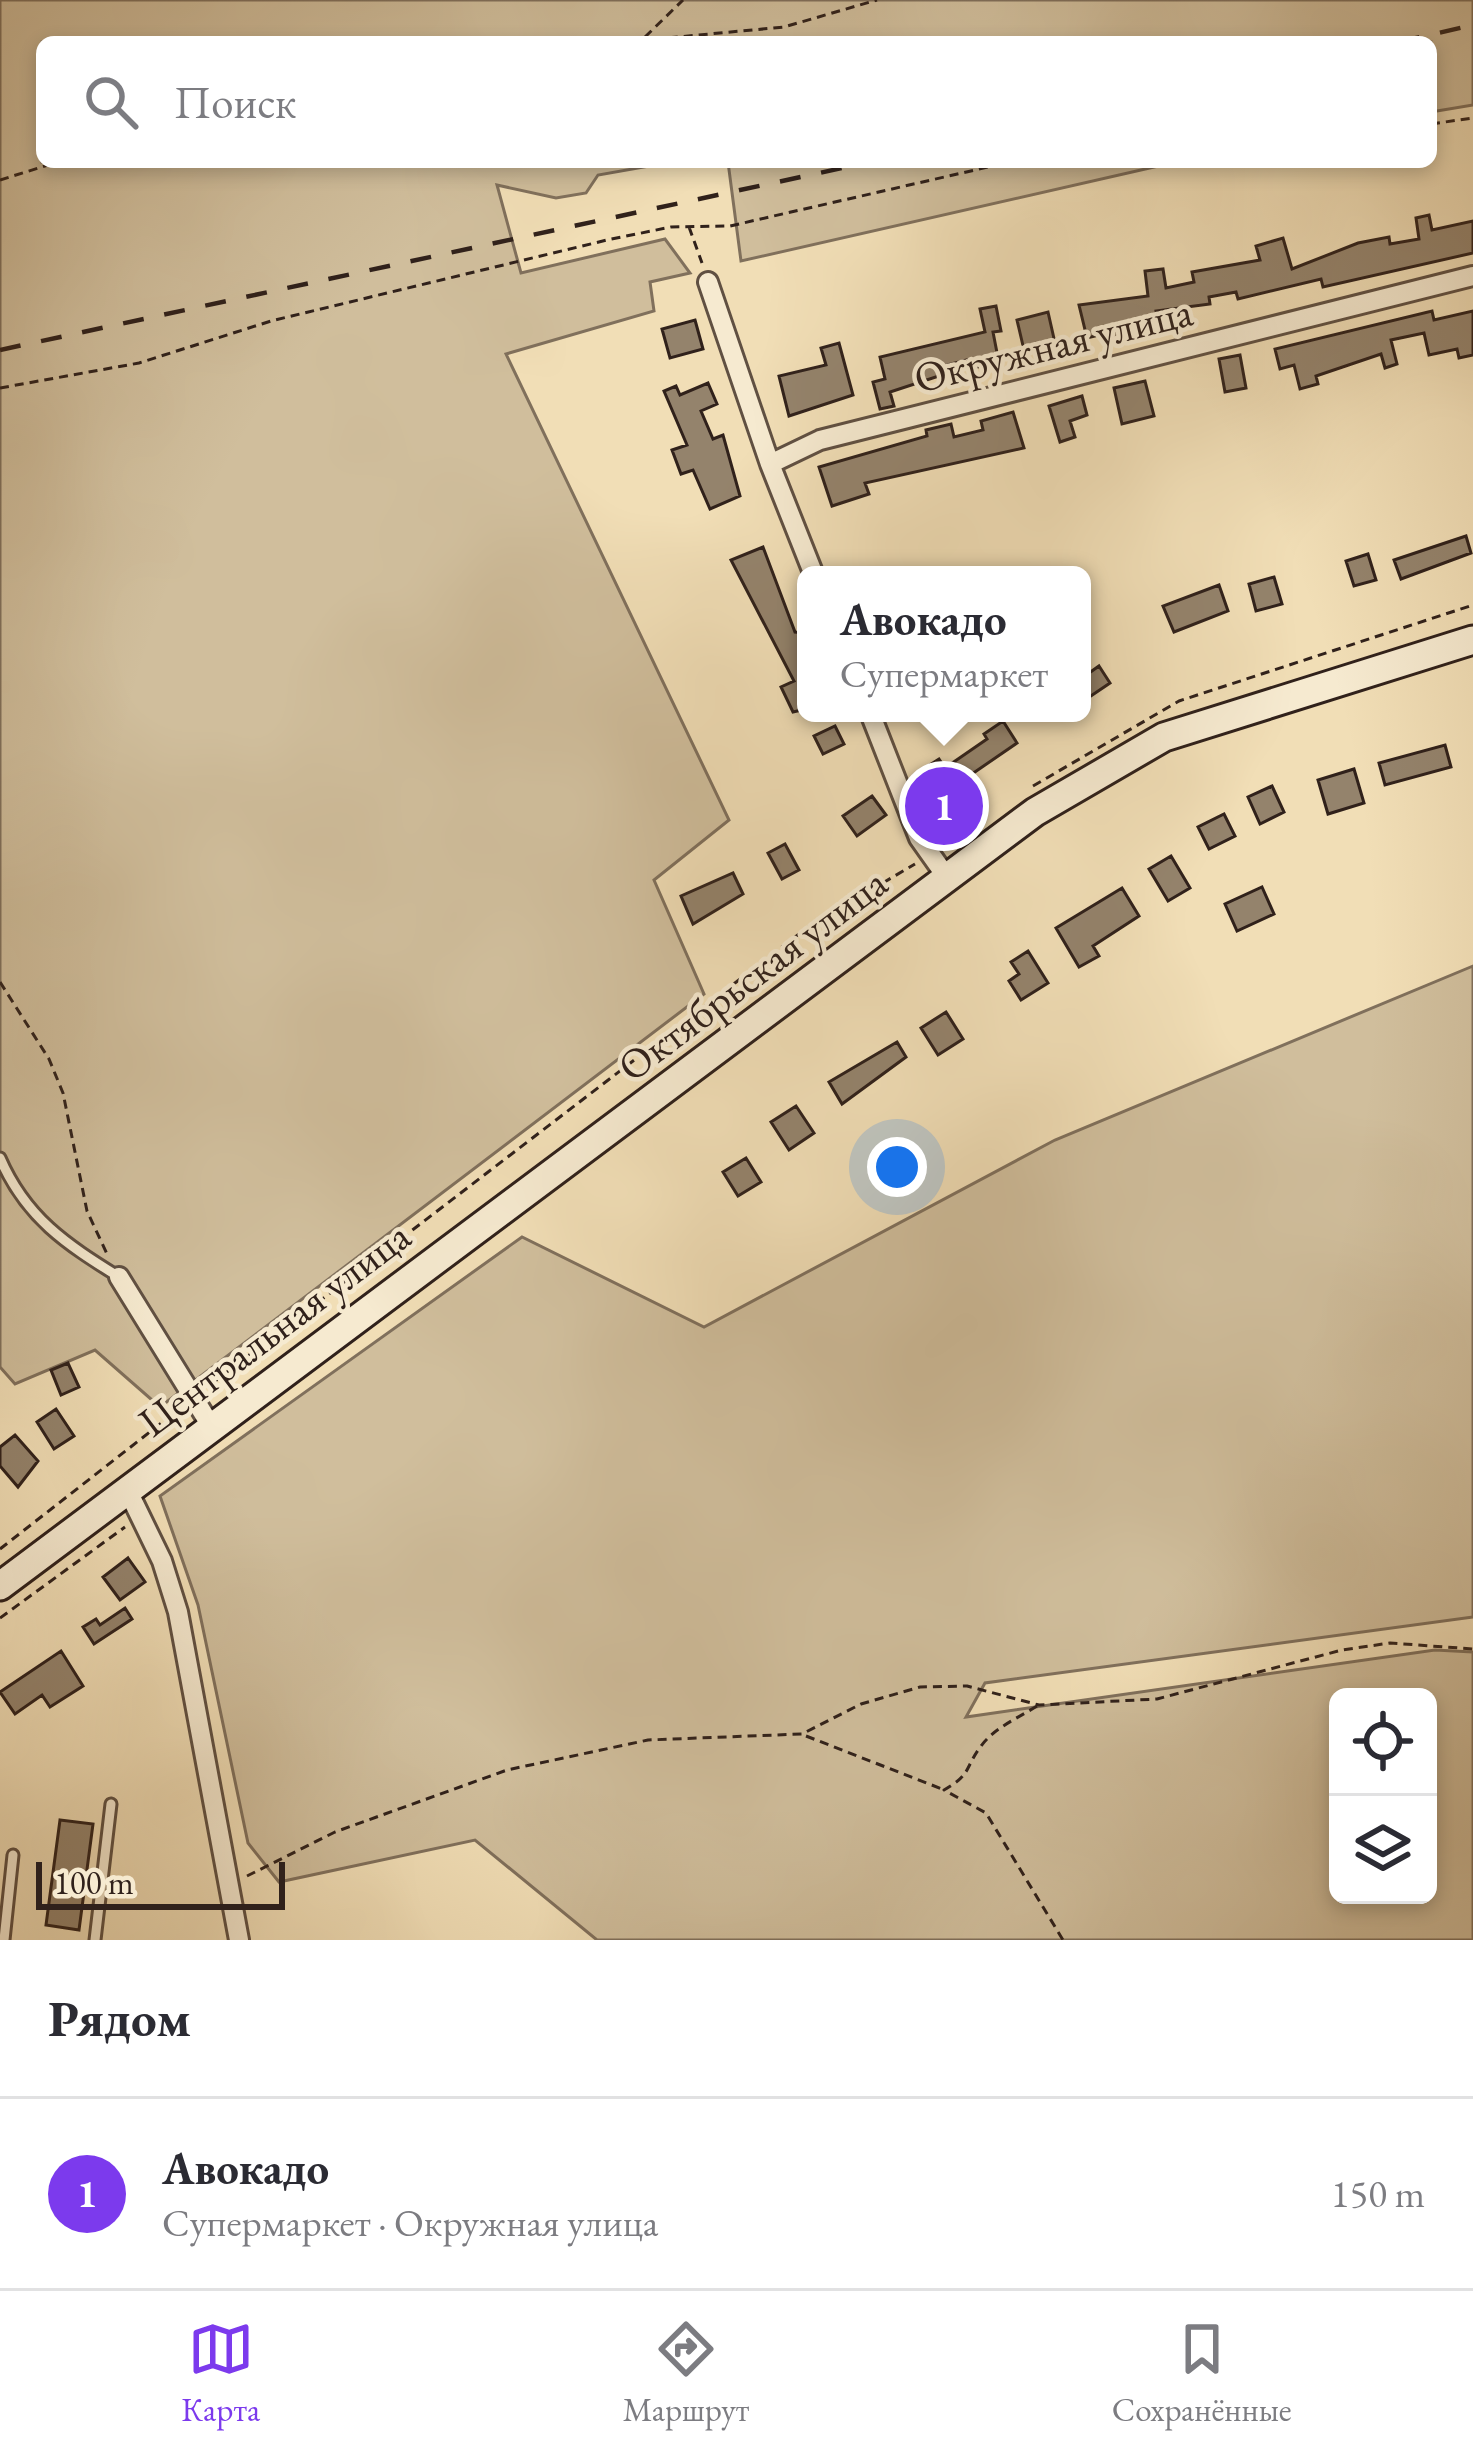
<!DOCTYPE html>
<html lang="ru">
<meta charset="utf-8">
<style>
:root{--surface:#fff;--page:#f7f7f7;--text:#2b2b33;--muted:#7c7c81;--line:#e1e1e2;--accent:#7c3aed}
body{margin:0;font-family:"EB Garamond",serif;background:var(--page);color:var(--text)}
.controls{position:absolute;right:36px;bottom:36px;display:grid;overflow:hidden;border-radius:18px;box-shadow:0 6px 18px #0003}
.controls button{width:108px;height:108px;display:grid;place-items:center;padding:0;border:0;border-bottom:3px solid var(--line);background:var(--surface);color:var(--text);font:60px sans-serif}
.scale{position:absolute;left:36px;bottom:30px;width:249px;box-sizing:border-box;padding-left:12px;border:6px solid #30211b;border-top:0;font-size:33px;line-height:42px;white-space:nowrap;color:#30211b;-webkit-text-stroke:9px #f6ead0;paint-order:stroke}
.you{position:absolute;left:897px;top:1167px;width:42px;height:42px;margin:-30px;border:9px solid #fff;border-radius:50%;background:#1a73e8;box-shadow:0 0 0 18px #1a73e833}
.badge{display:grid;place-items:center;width:78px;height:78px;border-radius:50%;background:var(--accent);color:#fff;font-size:39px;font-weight:700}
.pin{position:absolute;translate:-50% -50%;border:6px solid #fff;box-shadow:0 3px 12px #0006}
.popup{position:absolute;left:797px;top:566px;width:294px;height:156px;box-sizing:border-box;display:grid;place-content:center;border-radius:18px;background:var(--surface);filter:drop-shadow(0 3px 9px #0005);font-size:39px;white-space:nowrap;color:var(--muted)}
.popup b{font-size:45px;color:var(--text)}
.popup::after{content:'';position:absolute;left:50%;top:100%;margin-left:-24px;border:24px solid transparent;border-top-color:var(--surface)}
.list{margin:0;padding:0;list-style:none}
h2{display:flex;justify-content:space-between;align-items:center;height:156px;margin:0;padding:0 48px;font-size:51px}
h2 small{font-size:39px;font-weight:400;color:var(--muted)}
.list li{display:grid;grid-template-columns:78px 1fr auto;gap:36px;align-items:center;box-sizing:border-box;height:192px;padding:0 48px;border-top:3px solid var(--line)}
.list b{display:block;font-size:45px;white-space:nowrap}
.list p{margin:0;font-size:39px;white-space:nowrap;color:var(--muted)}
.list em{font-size:39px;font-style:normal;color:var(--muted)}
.icon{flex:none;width:66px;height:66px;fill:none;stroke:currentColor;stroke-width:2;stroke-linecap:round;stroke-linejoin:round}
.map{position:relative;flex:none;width:1473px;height:1940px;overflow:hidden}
.search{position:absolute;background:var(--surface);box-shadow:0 6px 18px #0003;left:36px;right:36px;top:36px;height:132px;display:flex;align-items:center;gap:30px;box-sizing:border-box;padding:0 42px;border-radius:18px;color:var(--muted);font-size:45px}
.sheet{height:348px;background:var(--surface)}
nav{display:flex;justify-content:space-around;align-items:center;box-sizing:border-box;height:168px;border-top:3px solid var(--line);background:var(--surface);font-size:33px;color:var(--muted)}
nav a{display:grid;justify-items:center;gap:6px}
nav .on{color:var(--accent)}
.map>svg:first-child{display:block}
.green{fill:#d0be9c;stroke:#80705c;stroke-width:3;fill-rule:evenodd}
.building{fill:#94836c;stroke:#30211b;stroke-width:3}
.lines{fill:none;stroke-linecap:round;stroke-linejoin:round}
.lane-casing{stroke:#605042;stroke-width:15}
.street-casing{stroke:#605042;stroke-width:24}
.secondary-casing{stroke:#30211b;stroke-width:33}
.path{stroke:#30211b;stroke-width:3;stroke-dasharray:9 6;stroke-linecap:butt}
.lane{stroke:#f6ead0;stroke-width:9}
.street{stroke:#f6ead0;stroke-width:18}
.secondary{stroke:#f6ead0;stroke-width:27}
.rail{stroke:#30211b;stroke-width:4.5;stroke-dasharray:21 21;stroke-linecap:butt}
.labels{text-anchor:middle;stroke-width:9;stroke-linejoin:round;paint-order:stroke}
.street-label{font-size:42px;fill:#30211b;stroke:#f6ead0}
</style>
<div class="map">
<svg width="1473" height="1940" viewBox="0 0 1473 1940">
<rect width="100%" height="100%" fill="#f1deb6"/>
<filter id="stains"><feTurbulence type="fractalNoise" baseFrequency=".00167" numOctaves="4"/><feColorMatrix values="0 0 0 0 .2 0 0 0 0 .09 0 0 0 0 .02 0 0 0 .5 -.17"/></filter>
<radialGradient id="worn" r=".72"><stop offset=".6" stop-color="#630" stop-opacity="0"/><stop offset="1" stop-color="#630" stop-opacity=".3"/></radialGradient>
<!-- green -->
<path class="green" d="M0 0H1473V105L1431 112V42H42V162H672L598 175 586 193 556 198 497 185 521 273 665 239 690 273 650 282 654 311 506 354 729 820 654 880 704 994 160 1407 95 1350 15 1384 0 1367Z
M728 162H1176L741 261Z
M1473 966V1617L985 1683 966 1717 1435 1650 1473 1652V1940H597L475 1840 279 1882 248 1843 198 1605 160 1496 522 1237 704 1327 1055 1140ZM1338 1697H1428V1895H1338Z"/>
<!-- building -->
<path class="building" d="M1429 215 1432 230 1473 221V253L1323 287 1321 279 1238 299 1236 292 1209 297 1210 304 1156 311 1159 327 1120 333 1122 339 1105 343 1103 334 1087 338 1079 305 1148 296 1145 271 1163 269 1166 288 1194 282 1192 272 1260 260 1256 246 1283 238 1292 269 1358 243 1389 237 1390 244 1419 239 1416 218Z
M996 306 1001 331 993 332 999 363 972 368 970 359 943 366 945 374 890 392 894 406 880 409 873 382 885 379 880 357 985 332 980 309Z
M1432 311 1434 320 1473 311V355L1459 358 1457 349 1429 355 1424 333 1391 340 1397 364 1385 368 1381 354 1316 376 1318 384 1300 389 1294 365 1280 369 1275 349Z
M1048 312 1055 343 1024 350 1017 320Z
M695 320 703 349 670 358 662 329Z
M839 343 853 395 789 416 779 376 826 365 821 348Z
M1240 355 1246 388 1225 392 1219 359Z
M1145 381 1154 416 1122 424 1114 388Z
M708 383 717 404 701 411 713 439 723 435 740 496 710 509 693 470 681 474 672 450 687 445 664 391 676 386 680 395Z
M1082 396 1087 415 1070 421 1075 437 1060 442 1049 406Z
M1013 412 1024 448 865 483 869 494 832 506 819 467 927 436 926 430 951 424 954 437 983 430 981 421Z
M1466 536 1471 553 1401 579 1394 560Z
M763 547 795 632 806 633V709L793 712 781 687 794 681 731 560Z
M1368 554 1376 580 1354 586 1346 561Z
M1274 577 1282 604 1256 611 1249 584Z
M1219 585 1228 611 1174 632 1163 606Z
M1099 666 1110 683 1082 702V678Z
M1003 721 1017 743 956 785 967 805 932 826 922 808 931 802 914 775 939 759 945 768 987 739 984 734Z
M835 726 844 744 823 754 814 736Z
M1445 745 1451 767 1385 785 1379 763Z
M1354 769 1364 803 1328 814 1318 780Z
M1272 786 1284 812 1260 824 1248 797Z
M872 796 886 815 857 836 843 816Z
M1224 814 1235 836 1209 849 1198 827Z
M785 844 799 870 782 879 768 853Z
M1171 856 1190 888 1168 901 1149 869Z
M733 873 743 894 693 924 681 896Z
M1262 887 1274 914 1237 931 1225 904Z
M1122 888 1139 916 1093 946 1099 956 1079 967 1056 928Z
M1028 951 1048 983 1021 1000 1009 981 1019 974 1011 962Z
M946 1012 963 1039 938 1055 921 1028Z
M897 1042 906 1057 842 1104 829 1082Z
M796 1106 814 1133 789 1150 771 1122Z
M746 1158 761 1182 738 1196 723 1172Z
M68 1363 79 1387 61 1395 51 1370Z
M56 1409 74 1436 54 1449 37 1422Z
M15 1435 38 1461 18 1487 0 1466V1447Z
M128 1558 145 1582 120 1600 103 1577Z
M125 1608 132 1619 94 1644 83 1627 96 1619 100 1625Z
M61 1651 83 1686 50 1707 42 1695 15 1714 0 1692Z
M60 1820 93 1824 79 1930 46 1925Z"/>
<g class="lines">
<defs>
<path id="lane" d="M0 1158C26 1218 66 1244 119 1277
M4 1940 13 1855
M95 1940 111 1804"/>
<path id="street" d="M708 282 770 464
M814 575 770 464 820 440 1473 276
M870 713 919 838 948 879
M119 1277 211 1426
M128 1491 162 1561 178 1612 239 1940"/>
<path id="secondary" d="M0 1586 1035 812 1164 737 1473 640"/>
</defs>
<!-- lane casing -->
<use href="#lane" class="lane-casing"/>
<!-- street casing -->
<use href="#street" class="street-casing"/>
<!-- secondary casing -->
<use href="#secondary" class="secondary-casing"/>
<!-- path -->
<path class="path" d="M645 37 683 0
M624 42 784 27 877 0
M1431 124 1473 118
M0 180 58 162
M689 227 702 263
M0 388 139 363 271 321 607 240 671 227 730 226 1010 162
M1033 786 1179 701 1473 605
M945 848 962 837
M0 982 49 1059 63 1093 87 1211 108 1256
M210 1385 808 927 915 864
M0 1549 178 1410
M0 1618 125 1527
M1037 1706C1018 1718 994 1728 981 1746 964 1769 972 1774 944 1790L986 1813 1063 1940
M806 1736 942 1789
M247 1876 335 1832 507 1770 648 1740 802 1734 861 1704 920 1687 967 1686 1039 1705 1157 1699 1342 1650 1390 1643 1473 1649"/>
<!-- lane -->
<use href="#lane" class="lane"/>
<!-- street -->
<use href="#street" class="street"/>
<!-- secondary -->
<use href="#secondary" class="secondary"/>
<!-- rail -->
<path class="rail" d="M1399 42 1473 25
M0 350 870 162"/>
</g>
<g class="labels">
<!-- street labels -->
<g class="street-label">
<text transform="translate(1053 344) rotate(-14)" y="15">Окружная улица</text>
<text transform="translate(752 974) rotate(-37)" y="15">Октябрьская улица</text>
<text transform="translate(274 1328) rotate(-37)" y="15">Центральная улица</text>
</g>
</g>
<rect width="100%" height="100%" filter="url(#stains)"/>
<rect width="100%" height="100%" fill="url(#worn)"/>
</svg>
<div class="controls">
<button><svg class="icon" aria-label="locate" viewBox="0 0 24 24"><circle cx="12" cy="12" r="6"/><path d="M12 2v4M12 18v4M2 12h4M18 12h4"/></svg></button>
<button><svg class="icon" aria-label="layers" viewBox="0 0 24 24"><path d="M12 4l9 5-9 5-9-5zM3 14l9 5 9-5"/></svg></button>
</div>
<div class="scale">100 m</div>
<div class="you"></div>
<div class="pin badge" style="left:944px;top:806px">1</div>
<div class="popup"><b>Авокадо</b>Супермаркет</div>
<div class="search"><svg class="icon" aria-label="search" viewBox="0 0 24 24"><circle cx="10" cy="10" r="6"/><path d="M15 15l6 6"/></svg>Поиск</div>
</div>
<section class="sheet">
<h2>Рядом<small></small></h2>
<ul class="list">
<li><span class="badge">1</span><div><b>Авокадо</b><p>Супермаркет · Окружная улица</p></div><em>150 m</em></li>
</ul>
</section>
<nav>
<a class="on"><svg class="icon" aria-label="map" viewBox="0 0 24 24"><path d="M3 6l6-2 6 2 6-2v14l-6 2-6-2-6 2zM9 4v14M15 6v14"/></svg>Карта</a>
<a><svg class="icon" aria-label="directions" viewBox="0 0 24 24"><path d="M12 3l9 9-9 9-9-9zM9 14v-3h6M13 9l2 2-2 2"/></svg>Маршрут</a>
<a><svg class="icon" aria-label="saved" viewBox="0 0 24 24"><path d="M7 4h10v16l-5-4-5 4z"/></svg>Сохранённые</a>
</nav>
